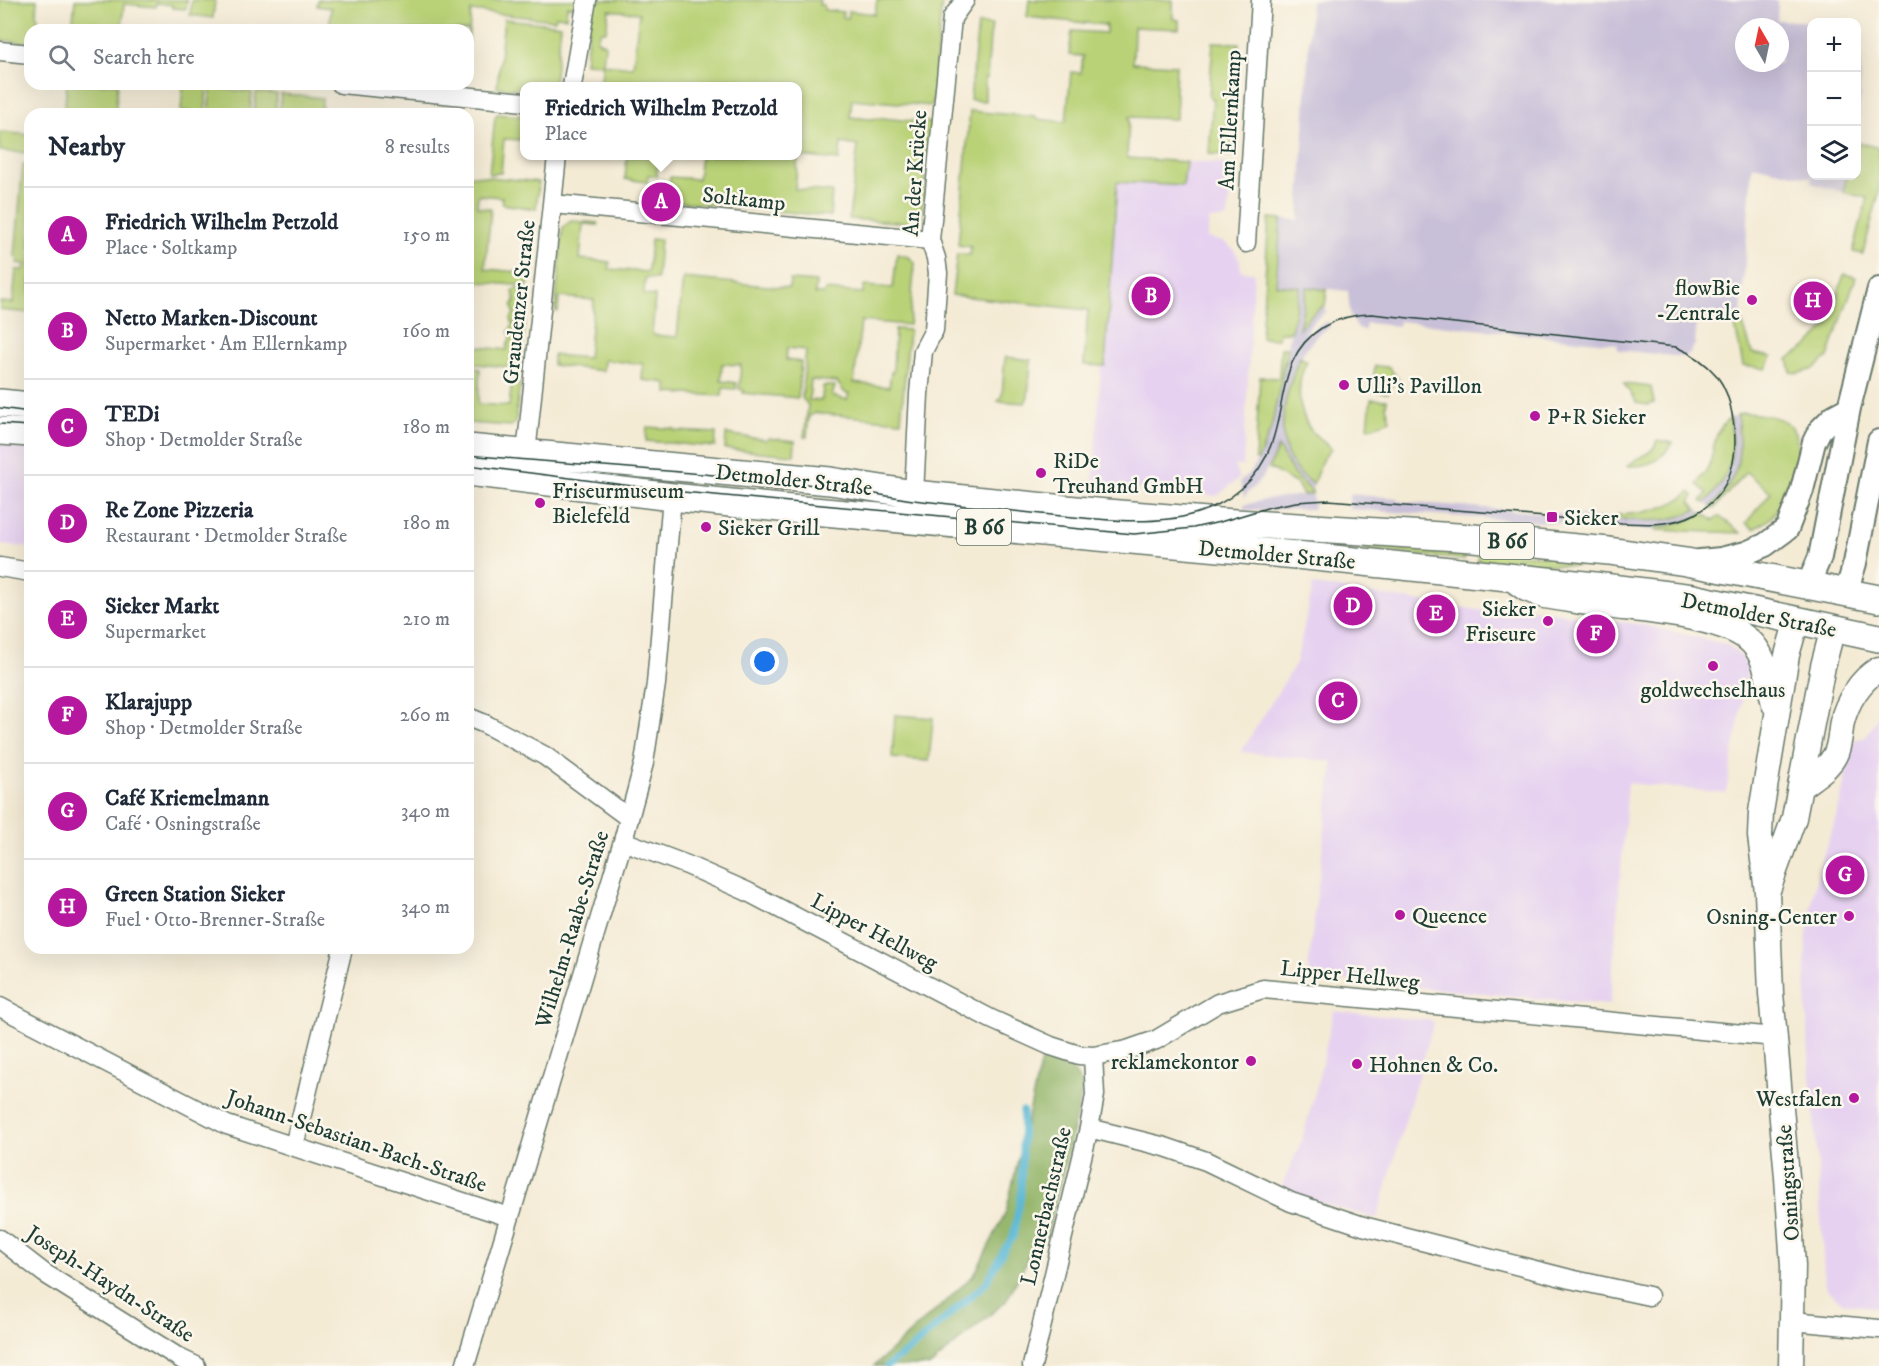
<!DOCTYPE html>
<meta charset="utf-8">
<style>
:root{--surface:#fff;--page:#f2f2f3;--text:#1f2937;--muted:#747a83;--line:#e0e1e3;--accent:#b5179e}
body{margin:0;font-family:"IM FELL DW Pica",serif;background:var(--page);color:var(--text)}
.controls{position:absolute;right:18px;top:18px;display:grid;overflow:hidden;border-radius:12px;box-shadow:0 6px 24px #0002}
.controls button{width:54px;height:54px;display:grid;place-items:center;padding:0;border:0;border-bottom:2px solid var(--line);background:var(--surface);color:var(--text);font:30px sans-serif}
.compass{position:absolute;left:1735px;top:18px;width:54px;height:54px;border-radius:50%;background:var(--surface);box-shadow:0 6px 24px #0002;rotate:351deg}
.you{position:absolute;left:765px;top:662px;width:21px;height:21px;margin:-15px;border:4px solid #fff;border-radius:50%;background:#1a73e8;box-shadow:0 0 0 9px #1a73e833}
.badge{display:grid;place-items:center;width:39px;height:39px;border-radius:50%;background:var(--accent);color:#fff;font-size:20px;font-weight:700}
.pin{position:absolute;translate:-50% -50%;border:3px solid #fff;box-shadow:0 2px 6px #0006}
.popup{position:absolute;left:520px;top:82px;width:282px;height:78px;box-sizing:border-box;display:grid;place-content:center;border-radius:12px;background:var(--surface);filter:drop-shadow(0 2px 4px #0005);font-size:20px;white-space:nowrap;color:var(--muted)}
.popup b{font-size:22px;color:var(--text)}
.popup::after{content:'';position:absolute;left:50%;top:100%;margin-left:-12px;border:12px solid transparent;border-top-color:var(--surface)}
.list{margin:0;padding:0;list-style:none}
h2{display:flex;justify-content:space-between;align-items:center;height:78px;margin:0;padding:0 24px;font-size:26px}
h2 small{font-size:20px;font-weight:400;color:var(--muted)}
.list li{display:grid;grid-template-columns:39px 1fr auto;gap:18px;align-items:center;box-sizing:border-box;height:96px;padding:0 24px;border-top:2px solid var(--line)}
.list b{display:block;font-size:22px;white-space:nowrap}
.list p{margin:0;font-size:20px;white-space:nowrap;color:var(--muted)}
.list em{font-size:20px;font-style:normal;color:var(--muted)}
.icon{flex:none;width:33px;height:33px;fill:none;stroke:currentColor;stroke-width:2;stroke-linecap:round;stroke-linejoin:round}
.map{position:relative;flex:none;width:1879px;height:1366px;overflow:hidden}
.search{position:absolute;background:var(--surface);box-shadow:0 6px 24px #0002;left:24px;top:24px;width:450px;height:66px;display:flex;align-items:center;gap:15px;box-sizing:border-box;padding:0 21px;border-radius:18px;color:var(--muted);font-size:22px}
.panel{position:absolute;background:var(--surface);box-shadow:0 6px 24px #0002;left:24px;top:108px;width:450px;height:846px;border-radius:18px}
.map>svg:first-child{display:block}
.built{fill:#e6d2f0}
.industrial{fill:#c8bfd8;fill-rule:evenodd}
.green{fill:#b9d277;stroke:#6c8856;stroke-width:1.5;fill-rule:evenodd}
.forest{fill:#92b468;stroke:#58784e;stroke-width:1.5}
.lines{fill:none;stroke-linecap:round;stroke-linejoin:round}
.stream{stroke:#55b6d3;stroke-width:7}
.minor-casing{stroke:#6a7a6c;stroke-width:21}
.tertiary-casing{stroke:#6a7a6c;stroke-width:26}
.secondary-casing{stroke:#6a7a6c;stroke-width:27}
.primary-casing{stroke:#6a7a6c;stroke-width:30}
.minor{stroke:#fff;stroke-width:18}
.tertiary{stroke:#fff;stroke-width:22}
.secondary{stroke:#fff;stroke-width:24}
.primary{stroke:#fff;stroke-width:27}
.tram{stroke:#1f3d34;stroke-width:1.5}
.poi-dot{fill:#b5179e;stroke:#fbf7ec;stroke-width:2}
.labels{text-anchor:middle;stroke-width:5;stroke-linejoin:round;paint-order:stroke}
.shield{fill:#fbf7ec;stroke:#61756b;stroke-width:1.5}
.shield-label{font-size:21px;font-weight:bold;fill:#1f3d34}
.street-label{font-size:22px;fill:#1f3d34;stroke:#fbf7ec}
.poi-label{font-size:22px;fill:#1f3d34;stroke:#fbf7ec;text-anchor:start}
</style>
<div class="map">
<svg width="1879" height="1366" viewBox="0 0 1879 1366">
<rect width="100%" height="100%" fill="#fbf7ec"/>
<filter id="ink" filterUnits="userSpaceOnUse"><feTurbulence type="fractalNoise" baseFrequency=".0167" numOctaves="2"/><feDisplacementMap in="SourceGraphic" scale="12" xChannelSelector="R" yChannelSelector="G"/><feConvolveMatrix kernelMatrix="1 2 1 2 8 2 1 2 1" color-interpolation-filters="sRGB"/></filter>
<filter id="wash" filterUnits="userSpaceOnUse"><feTurbulence type="fractalNoise" baseFrequency=".008" numOctaves="4" result="noise"/><feDisplacementMap in="SourceGraphic" scale="24" xChannelSelector="R" yChannelSelector="G"/><feGaussianBlur stdDeviation="1.35" result="paint"/><feColorMatrix in="noise" values="0 0 0 0 0 0 0 0 0 0 0 0 0 0 0 0 0 1.4 0 .05"/><feComposite in="paint" operator="in"/></filter>
<g filter="url(#wash)">
<rect width="100%" height="100%" fill="#f4ebd5"/>
<!-- built -->
<path class="built" d="M1100 157 1231 164 1228 218 1209 220 1207 238 1224 242 1233 249 1240 260 1241 271 1254 272 1243 466H1234L1239 478 1217 496 1093 485 1101 366 1084 365Z
M0 444 30 446V547L0 545Z
M1313 585 1498 613V604L1644 625 1729 645 1742 657 1748 670 1726 793 1628 783 1610 1005 1307 977 1333 762 1241 752 1296 663Z
M1879 714V1308L1844 1303 1837 1299 1827 1289 1824 1273 1817 1153 1810 1076 1805 975 1806 940 1814 890 1822 858 1837 815 1854 740 1866 737Z
M1334 1011 1434 1021 1377 1219 1297 1196 1281 1188 1302 1140 1316 1089Z"/>
<!-- industrial -->
<path class="industrial" d="M1311 0H1778L1777 20 1813 22H1812V176H1847L1843 192 1811 183 1812 178 1752 165 1741 316 1743 324 1721 326 1697 324 1695 344 1690 353 1683 357 1618 350 1617 344 1399 321 1398 326 1366 323 1365 330 1358 329 1350 315 1348 291 1307 287 1299 327 1310 316 1325 305 1326 312 1316 319 1304 333H1311L1315 328 1328 321 1330 327 1316 336 1300 357 1290 379 1283 412 1282 426 1285 447 1289 457 1299 472 1313 484 1312 491 1295 476 1278 447 1263 477 1244 497 1240 482 1252 471 1271 429 1300 287 1276 285 1281 219 1299 220ZM1744 27H1780V63H1744Z
M1857 25 1862 26 1859 122 1857 132Z
M1737 415 1740 443V457L1737 471 1726 491 1711 507 1705 503 1714 493 1726 477 1732 455 1733 442 1730 418Z
M1312 494 1314 509 1244 510V505L1268 499Z
M1350 494 1397 498V501L1645 521 1689 514 1697 509 1703 513 1686 522 1668 527H1656L1655 530 1349 509Z"/>
<!-- green -->
<path class="green" d="M0 0H37L36 16 38 17 37 30H30V43L0 40Z
M75 0H187L186 9 172 8V5L157 3 156 7 124 4 122 26 127 27 128 30H72Z
M192 0H215L213 18 190 15Z
M318 0H581L580 7 567 6 566 17 556 16 555 20 471 11 468 44V30H383L357 28 356 30H329L331 8 317 6Z
M592 0H820L819 5H824V10L843 12 842 17 848 18 849 11 875 14 877 0H942L932 106 852 99 850 117 869 119 882 118 931 123 921 220 915 223 849 219 858 146 841 143 839 160 798 156 795 189 832 192 830 216 668 201 670 177 698 179 701 156H798V86H600L603 64 585 63ZM609 10 639 13 633 67 603 64 605 44 599 42 597 38 601 31H606Z
M1029 0H1173V19L1179 20V29L1134 27 1133 63 1176 65 1175 94 1177 95 1176 119 1129 117 1127 158 1186 162 1183 186 1117 182 1105 366 1084 365 1088 310 952 295 957 254 970 255 971 247 958 245 970 111 1036 117V119L1066 122 1071 72 1081 73 1083 56 1069 55 1072 31 1106 33V25L1027 17Z
M504 19 561 25 554 82 551 86H524V89L497 87Z
M978 24 992 25 990 37 987 78H985V101L970 100Z
M1213 42 1239 43 1232 155 1209 154 1213 98 1209 97Z
M67 84H118L115 114H64Z
M183 85 207 87 205 114H193V112L181 111Z
M211 88 252 92 250 114H208Z
M256 92 277 94 275 114H254Z
M281 94 322 98 321 114H279Z
M497 114 524 116V140L504 139 501 173 489 174 495 118Z
M0 132 30 135V153L0 151Z
M1857 142 1879 148V193L1863 254 1853 252 1867 198 1843 192 1847 176H1856Z
M627 156H658L657 176 648 175 647 182 625 179Z
M23 164 30 165V313L0 310V302L13 303 16 270H24L25 264 17 263 18 258 15 257Z
M468 175 539 182 536 209 502 204V197L478 195 477 207 491 209 485 269 529 273 528 286 478 282 472 346 507 350V345L511 338 509 331 513 325 511 319 514 313 512 306 515 301 513 291 516 289 528 290 521 368 476 364 468 360Z
M1269 218 1281 219 1276 285 1300 287 1291 332H1279L1278 339 1261 338Z
M571 221 598 223V225L583 224 580 259 610 262 609 269 648 272 651 239 660 240 657 279 645 278 644 295 655 296 652 335 677 337 683 278 789 288 790 280 816 282 815 294H824L825 290 863 293 864 286 893 288 897 254 909 257 915 263 909 325 861 321 854 383 889 387 891 372H893L895 329 909 330 901 421 814 413 809 416 807 437H804L808 405 802 398 806 350 787 348 786 360 801 362 798 398 743 393 744 390 739 389 741 365 722 364 721 381 736 383V389L723 388 722 396 667 393V383L642 380 643 364 604 360 603 371 553 365V355L588 358 594 300 559 297 558 312 555 311 563 227ZM811 380 837 382 845 393H849L847 400 832 396 835 386H823L822 400H809Z
M1844 274 1856 277 1828 357 1812 370 1798 373 1791 372 1788 359 1808 346 1829 324Z
M1307 287 1327 290 1325 305 1310 316 1299 329Z
M1743 324 1752 353 1772 357 1766 369 1743 366 1735 325Z
M1281 348H1288L1271 429 1258 460 1255 459 1260 377 1279 378Z
M1005 357 1031 360 1028 396 1025 403 998 401 1002 396Z
M1300 357 1307 361C1296 382 1297 409 1310 429 1316 437 1324 442 1331 449L1322 460 1313 484C1267 457 1283 397 1300 357Z
M1375 366 1389 367 1398 379 1392 385 1388 393 1372 391Z
M474 368 480 369 478 404 509 406 512 381H520L516 418 515 423 511 426 469 423Z
M1624 384 1651 387 1654 403 1648 405 1637 403Z
M1371 399 1387 400 1386 406 1390 420 1373 427H1368Z
M1742 413C1754 413 1779 416 1787 423 1811 442 1789 497 1772 516 1767 522 1760 526 1753 529L1746 523 1771 492 1746 472 1714 509 1711 507C1741 478 1742 455 1737 415Z
M1730 418C1736 455 1731 477 1705 503L1701 501 1707 493 1697 484C1701 477 1707 471 1710 463 1715 445 1714 430 1730 418Z
M647 427 675 429V431L716 433 715 447 646 441Z
M726 434 767 440 768 438 795 441 794 455 725 449Z
M1658 440 1672 443C1661 461 1649 467 1627 466 1639 456 1652 456 1658 440Z
M1278 447 1295 476 1312 491V494L1303 495 1297 484 1269 468Z
M1690 492 1694 496 1690 501 1697 509C1672 524 1645 521 1616 519L1617 515C1643 514 1669 509 1690 492Z
M1703 513 1714 521 1719 516 1741 533 1655 530V527C1673 527 1687 521 1703 513Z
M1350 542 1465 549 1464 560 1350 548Z
M1478 550 1577 559V566L1478 561Z
M895 715 933 718 929 761 892 758Z"/>
<!-- forest -->
<path class="forest" d="M1043 1052C1062 1060 1074 1067 1083 1087L1047 1237 1038 1235 1022 1271 1006 1301 930 1366H874L974 1275 1006 1212Z"/>
<g class="lines">
<!-- stream -->
<path class="stream" d="M887 1366 912 1348 986 1283 1005 1248 1013 1237 1021 1195 1023 1111"/>
</g>
</g>
<g filter="url(#ink)">
<g class="lines">
<defs>
<path id="minor" d="M0 51 30 54
M341 84 524 102
M572 86 587 0
M553 204 930 240
M1246 243 1261 0
M526 454 557 156
M914 494 919 394 923 351 934 330 938 273 936 258 930 240 952 18 965 0
M0 567 30 572
M468 717 485 724 545 756 629 818
M623 841 687 865 746 891 991 1019 1051 1046 1079 1055 1093 1056 1127 1050 1156 1040 1218 1003 1263 989 1775 1037
M0 1007 227 1125 509 1217
M1089 1128 1165 1147 1206 1161 1291 1202 1363 1226 1570 1279 1649 1296
M294 1146 343 948
M0 1239 44 1273 181 1359 196 1366
M1792 1321 1879 1329
M465 1366 623 841 644 763 656 684 672 497
M1032 1366 1089 1128 1095 1095 1093 1056"/>
<path id="tertiary" d="M1700 561 1721 559 1746 553 1765 545 1787 529 1802 490 1814 442 1820 430 1834 416 1849 408
M1808 585 1820 557 1849 408 1879 289
M1846 593 1855 563 1879 441"/>
<path id="secondary" d="M1511 578 1526 589 1544 596C1565 599 1586 603 1607 606 1644 611 1728 616 1753 644 1767 660 1769 684 1774 704
M1800 787C1813 777 1828 769 1835 755 1840 746 1840 732 1842 722 1847 702 1860 680 1879 669
M1768 890 1794 818 1823 666 1833 628
M1791 1366 1793 1266 1787 1177 1771 993 1767 892 1760 836 1761 812 1787 655 1797 620"/>
<path id="primary" d="M0 403 30 406
M0 431 30 433
M468 448 830 481 914 494 1106 513 1220 522 1473 538 1609 551 1686 562 1879 599
M468 472 672 497 780 508 1296 555 1595 586 1693 598 1879 638"/>
</defs>
<!-- minor casing -->
<use href="#minor" class="minor-casing"/>
<!-- tertiary casing -->
<use href="#tertiary" class="tertiary-casing"/>
<!-- secondary casing -->
<use href="#secondary" class="secondary-casing"/>
<!-- primary casing -->
<use href="#primary" class="primary-casing"/>
<!-- minor -->
<use href="#minor" class="minor"/>
<!-- tertiary -->
<use href="#tertiary" class="tertiary"/>
<!-- secondary -->
<use href="#secondary" class="secondary"/>
<!-- primary -->
<use href="#primary" class="primary"/>
<!-- tram -->
<path class="tram" d="M0 408 30 412
M0 424 30 426
M468 455C589 466 711 472 831 487 859 491 886 496 913 500 955 505 998 509 1041 514 1084 518 1152 527 1194 514 1229 504 1258 481 1271 445 1287 402 1278 355 1323 327 1339 318 1353 314 1372 314L1676 347C1691 353 1706 363 1717 376 1725 387 1730 401 1732 414 1740 454 1733 493 1695 514 1672 526 1648 524 1622 523L1328 500 1296 502 1270 507 1220 522 1193 528 1134 534 672 491 468 465"/>
</g>
</g>
<!-- markers -->
<g class="poi-dot">
<circle cx="1752" cy="300" r="6"/>
<circle cx="1344" cy="385" r="6"/>
<circle cx="1535" cy="416" r="6"/>
<circle cx="1041" cy="473" r="6"/>
<circle cx="540" cy="503" r="6"/>
<rect x="1546" y="511" width="12" height="12" rx="3"/>
<circle cx="706" cy="527" r="6"/>
<circle cx="1548" cy="621" r="6"/>
<circle cx="1713" cy="666" r="6"/>
<circle cx="1400" cy="915" r="6"/>
<circle cx="1849" cy="916" r="6"/>
<circle cx="1251" cy="1061" r="6"/>
<circle cx="1357" cy="1064" r="6"/>
<circle cx="1854" cy="1098" r="6"/>
</g>
<g class="labels">
<!-- shield labels -->
<g class="shield">
<rect x="957" y="509" width="54" height="36" rx="4.5"/>
<rect x="1480" y="523" width="54" height="36" rx="4.5"/>
</g>
<g class="shield-label">
<text x="984" y="534">B 66</text>
<text x="1507" y="548">B 66</text>
</g>
<!-- street labels -->
<g class="street-label">
<text transform="translate(1229 120) rotate(-87)" y="8">Am Ellernkamp</text>
<text transform="translate(914 173) rotate(-86)" y="8">An der Krücke</text>
<text transform="translate(744 198) rotate(6)" y="8">Soltkamp</text>
<text transform="translate(518 302) rotate(-84)" y="8">Graudenzer Straße</text>
<text transform="translate(794 479) rotate(6)" y="8">Detmolder Straße</text>
<text transform="translate(1277 554) rotate(5)" y="8">Detmolder Straße</text>
<text transform="translate(1759 614) rotate(11)" y="8">Detmolder Straße</text>
<text transform="translate(571 929) rotate(-73)" y="8">Wilhelm-Raabe-Straße</text>
<text transform="translate(875 931) rotate(28)" y="8">Lipper Hellweg</text>
<text transform="translate(1350 974) rotate(6)" y="8">Lipper Hellweg</text>
<text transform="translate(357 1140) rotate(19)" y="8">Johann-Sebastian-Bach-Straße</text>
<text transform="translate(1787 1183) rotate(-94)" y="8">Osningstraße</text>
<text transform="translate(1045 1206) rotate(-77)" y="8">Lonnerbachstraße</text>
<text transform="translate(111 1283) rotate(33)" y="8">Joseph-Haydn-Straße</text>
</g>
<!-- poi labels -->
<g class="poi-label">
<text x="1740" y="295" text-anchor="end">flowBie<tspan x="1740" dy="25">-Zentrale</tspan></text>
<text x="1356" y="393">Ulli's Pavillon</text>
<text x="1547" y="424">P+R Sieker</text>
<text x="1053" y="468">RiDe<tspan x="1053" dy="25">Treuhand GmbH</tspan></text>
<text x="552" y="498">Friseurmuseum<tspan x="552" dy="25">Bielefeld</tspan></text>
<text x="1564" y="525">Sieker</text>
<text x="718" y="535">Sieker Grill</text>
<text x="1536" y="616" text-anchor="end">Sieker<tspan x="1536" dy="25">Friseure</tspan></text>
<text x="1713" y="697" text-anchor="middle">goldwechselhaus</text>
<text x="1412" y="923">Queence</text>
<text x="1837" y="924" text-anchor="end">Osning-Center</text>
<text x="1239" y="1069" text-anchor="end">reklamekontor</text>
<text x="1369" y="1072">Hohnen &amp; Co.</text>
<text x="1842" y="1106" text-anchor="end">Westfalen</text>
</g>
</g>
</svg>
<div class="controls">
<button>+</button>
<button>−</button>
<button><svg class="icon" aria-label="layers" viewBox="0 0 24 24"><path d="M12 4l9 5-9 5-9-5zM3 14l9 5 9-5"/></svg></button>
</div>
<svg class="compass" viewBox="-18 -18 36 36"><path d="M0-13l5 13h-10z" fill="#e53935"/><path d="M0 13l5-13h-10z" fill="#747a83"/></svg>
<div class="you"></div>
<div class="pin badge" style="left:661px;top:202px">A</div>
<div class="popup"><b>Friedrich Wilhelm Petzold</b>Place</div>
<div class="pin badge" style="left:1151px;top:296px">B</div>
<div class="pin badge" style="left:1338px;top:701px">C</div>
<div class="pin badge" style="left:1353px;top:606px">D</div>
<div class="pin badge" style="left:1436px;top:614px">E</div>
<div class="pin badge" style="left:1596px;top:634px">F</div>
<div class="pin badge" style="left:1845px;top:875px">G</div>
<div class="pin badge" style="left:1813px;top:301px">H</div>
<div class="search"><svg class="icon" aria-label="search" viewBox="0 0 24 24"><circle cx="10" cy="10" r="6"/><path d="M15 15l6 6"/></svg>Search here</div>
<section class="panel">
<h2>Nearby<small>8 results</small></h2>
<ul class="list">
<li><span class="badge">A</span><div><b>Friedrich Wilhelm Petzold</b><p>Place · Soltkamp</p></div><em>150 m</em></li>
<li><span class="badge">B</span><div><b>Netto Marken-Discount</b><p>Supermarket · Am Ellernkamp</p></div><em>160 m</em></li>
<li><span class="badge">C</span><div><b>TEDi</b><p>Shop · Detmolder Straße</p></div><em>180 m</em></li>
<li><span class="badge">D</span><div><b>Re Zone Pizzeria</b><p>Restaurant · Detmolder Straße</p></div><em>180 m</em></li>
<li><span class="badge">E</span><div><b>Sieker Markt</b><p>Supermarket</p></div><em>210 m</em></li>
<li><span class="badge">F</span><div><b>Klarajupp</b><p>Shop · Detmolder Straße</p></div><em>260 m</em></li>
<li><span class="badge">G</span><div><b>Café Kriemelmann</b><p>Café · Osningstraße</p></div><em>340 m</em></li>
<li><span class="badge">H</span><div><b>Green Station Sieker</b><p>Fuel · Otto-Brenner-Straße</p></div><em>340 m</em></li>
</ul>
</section>
</div>
